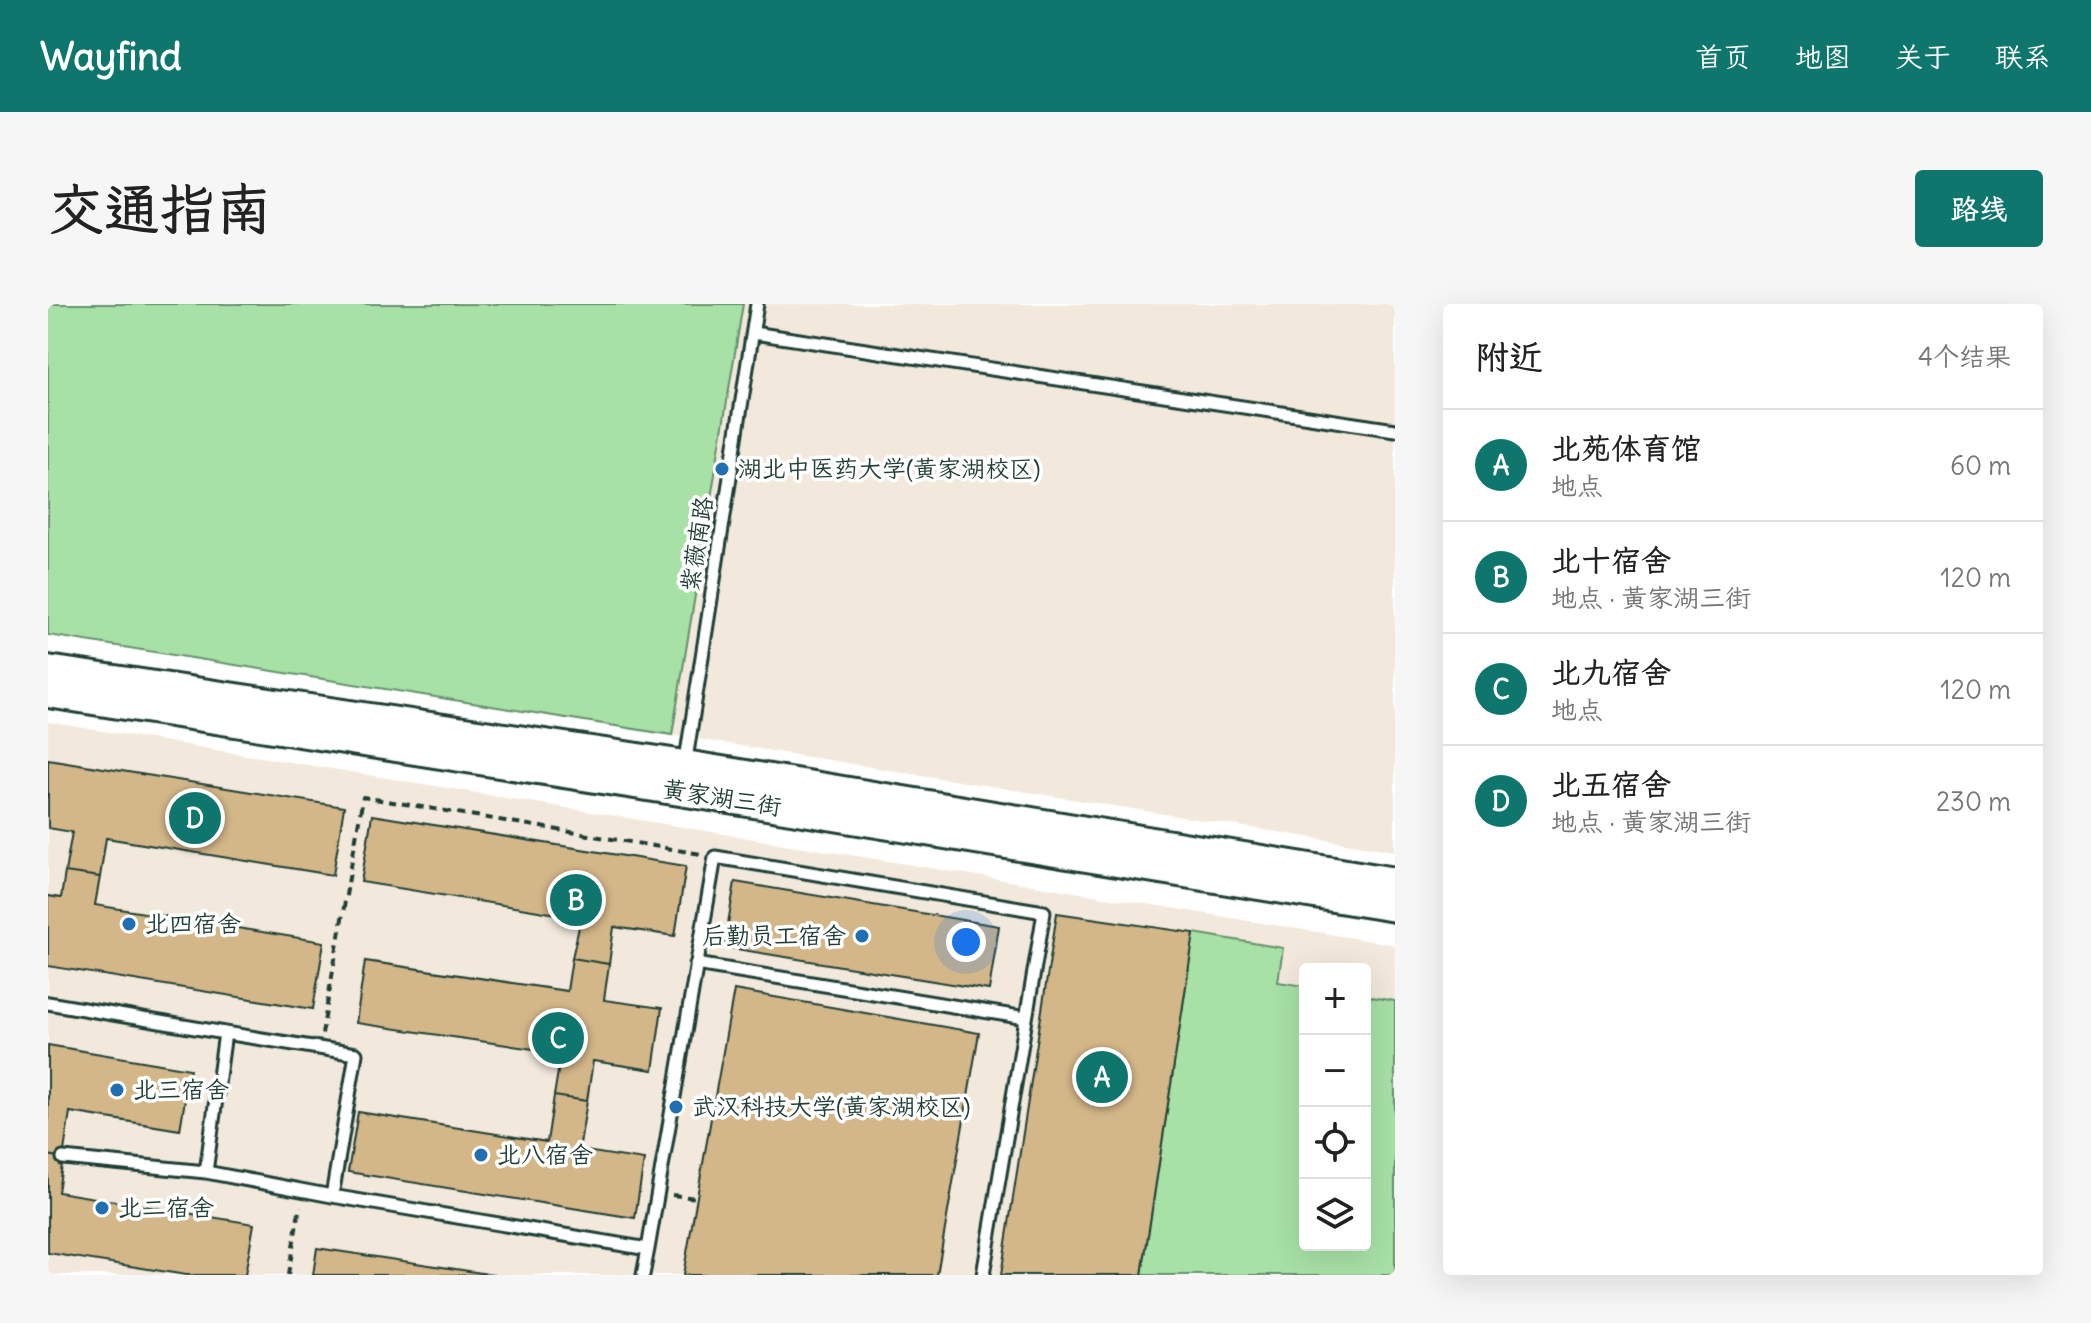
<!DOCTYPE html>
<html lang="zh">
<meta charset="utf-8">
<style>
:root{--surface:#fff;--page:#f6f6f6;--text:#222;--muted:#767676;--line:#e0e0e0;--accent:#0f766e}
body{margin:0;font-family:Delius,"LXGW WenKai TC",sans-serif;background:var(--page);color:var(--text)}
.controls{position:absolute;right:24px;bottom:24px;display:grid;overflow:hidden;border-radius:8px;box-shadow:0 8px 32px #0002}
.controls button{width:72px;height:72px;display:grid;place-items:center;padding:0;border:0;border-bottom:2px solid var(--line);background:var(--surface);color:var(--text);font:40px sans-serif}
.you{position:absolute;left:918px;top:638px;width:28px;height:28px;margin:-20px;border:6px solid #fff;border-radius:50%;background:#1a73e8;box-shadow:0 0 0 12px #1a73e833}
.badge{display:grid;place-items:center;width:52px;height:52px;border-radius:50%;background:var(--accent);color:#fff;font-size:26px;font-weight:700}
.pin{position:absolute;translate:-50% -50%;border:4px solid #fff;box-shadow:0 2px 8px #0006}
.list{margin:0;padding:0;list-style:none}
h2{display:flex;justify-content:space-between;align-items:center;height:104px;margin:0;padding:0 32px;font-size:34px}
h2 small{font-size:26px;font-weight:400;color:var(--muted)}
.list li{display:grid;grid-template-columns:52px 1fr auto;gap:24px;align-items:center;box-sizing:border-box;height:112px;padding:0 32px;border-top:2px solid var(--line)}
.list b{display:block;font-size:30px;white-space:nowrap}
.list p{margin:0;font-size:26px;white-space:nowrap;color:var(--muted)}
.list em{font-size:26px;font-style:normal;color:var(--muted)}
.icon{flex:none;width:44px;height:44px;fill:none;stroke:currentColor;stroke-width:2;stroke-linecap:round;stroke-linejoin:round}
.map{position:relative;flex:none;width:1347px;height:971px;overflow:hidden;border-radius:8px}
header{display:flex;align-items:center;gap:48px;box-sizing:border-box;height:112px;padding:0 40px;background:var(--accent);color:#fff}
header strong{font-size:38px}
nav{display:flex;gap:44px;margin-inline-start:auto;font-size:28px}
.intro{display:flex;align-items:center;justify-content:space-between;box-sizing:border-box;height:192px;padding:0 48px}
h1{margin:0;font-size:56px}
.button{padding:20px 36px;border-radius:8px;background:var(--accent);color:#fff;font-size:28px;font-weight:700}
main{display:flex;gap:48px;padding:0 48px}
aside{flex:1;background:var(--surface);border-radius:8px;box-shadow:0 8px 32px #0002}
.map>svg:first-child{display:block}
.built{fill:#f2e9dc;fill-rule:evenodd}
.green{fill:#a7e1a6;stroke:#638f6d;stroke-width:2}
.building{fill:#d4b789;stroke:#1f3d34;stroke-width:2}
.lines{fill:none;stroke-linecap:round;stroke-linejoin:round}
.service-casing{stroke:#1f3d34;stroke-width:17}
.tertiary-casing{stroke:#1f3d34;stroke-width:34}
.path{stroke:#1f3d34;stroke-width:4;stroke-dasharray:8 6;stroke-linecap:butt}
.service{stroke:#fff;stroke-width:11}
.tertiary{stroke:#fff;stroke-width:28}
.poi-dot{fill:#1f6fb2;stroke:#fff;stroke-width:3}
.labels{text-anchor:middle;stroke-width:7;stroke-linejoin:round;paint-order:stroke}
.poi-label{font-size:24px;fill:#1f3d34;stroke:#fff;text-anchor:start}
.street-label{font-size:24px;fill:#1f3d34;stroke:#fff}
</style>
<header>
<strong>Wayfind</strong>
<nav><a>首页</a><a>地图</a><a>关于</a><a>联系</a></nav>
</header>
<div class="intro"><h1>交通指南</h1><a class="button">路线</a></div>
<main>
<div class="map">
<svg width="1347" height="971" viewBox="0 0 1347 971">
<rect width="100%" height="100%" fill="#fff"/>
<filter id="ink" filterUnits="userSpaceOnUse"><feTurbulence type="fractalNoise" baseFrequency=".0125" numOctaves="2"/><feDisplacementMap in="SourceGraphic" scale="16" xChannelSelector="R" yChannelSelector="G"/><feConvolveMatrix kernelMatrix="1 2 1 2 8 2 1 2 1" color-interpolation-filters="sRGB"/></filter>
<g filter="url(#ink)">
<!-- built -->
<path class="built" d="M0 0H1347V547L0 331Z
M0 418 1347 641V971H0ZM1257 665H1317V941H1257Z"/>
<!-- green -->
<path class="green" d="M0 0H695L624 431 0 331Z
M1146 629 1235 644 1230 678 1257 682V941H1317V692L1347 697V971H1094Z"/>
<!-- building -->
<path class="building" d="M0 455 296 503 285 571 58 534 52 573 17 568 24 528 0 524Z
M324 511 638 562 627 632 566 623 561 660 524 654 533 614 313 578Z
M17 568 52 573 47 601 276 638 265 705 0 662V592L13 594Z
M687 578 951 622 941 686 676 643Z
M1009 609 1146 629 1094 971H953Z
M524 654 561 660 556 696 614 704 605 766 545 757 539 797 506 792 513 749 308 719 317 657 519 687Z
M686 686 931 729 889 971H635Z
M0 741 142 765 132 826 22 808 15 854 0 851Z
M506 792 539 797 531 846 596 856 587 914 300 868 310 808 499 838Z
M0 851 15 854 10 888 206 920 197 971H138L0 949Z
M269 944 447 971H265Z"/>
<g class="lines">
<defs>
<path id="service" d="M705 29 1347 126
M637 462 709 0
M648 660 978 714
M0 699 177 729 158 868 284 892 600 945 595 971
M177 729 308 750 284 892
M15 854 158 868
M600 945 667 553 996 608 935 971"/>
<path id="tertiary" d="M0 366 637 461 1347 578
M0 389 632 487 1347 603"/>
</defs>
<!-- service casing -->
<use href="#service" class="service-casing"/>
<!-- tertiary casing -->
<use href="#tertiary" class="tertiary-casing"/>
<!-- path -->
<path class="path" d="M274 730 315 493 653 550
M624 891 649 894
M240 971 252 902"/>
<!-- service -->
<use href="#service" class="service"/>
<!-- tertiary -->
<use href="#tertiary" class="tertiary"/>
</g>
</g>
<!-- markers -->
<g class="poi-dot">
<circle cx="674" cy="165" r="8"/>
<circle cx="81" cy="620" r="8"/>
<circle cx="814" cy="632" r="8"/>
<circle cx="69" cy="786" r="8"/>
<circle cx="628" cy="803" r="8"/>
<circle cx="433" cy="851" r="8"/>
<circle cx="54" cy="904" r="8"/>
</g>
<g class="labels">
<!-- poi labels -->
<g class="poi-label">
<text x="690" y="173">湖北中医药大学(黄家湖校区)</text>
<text x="97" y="628">北四宿舍</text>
<text x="798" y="640" text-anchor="end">后勤员工宿舍</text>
<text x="85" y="794">北三宿舍</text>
<text x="644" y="811">武汉科技大学(黄家湖校区)</text>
<text x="449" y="859">北八宿舍</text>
<text x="70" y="912">北二宿舍</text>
</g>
<!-- street labels -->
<g class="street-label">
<text transform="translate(649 240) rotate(-81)" y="8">紫薇南路</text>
<text transform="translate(674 494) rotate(9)" y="8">黄家湖三街</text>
</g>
</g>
</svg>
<div class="controls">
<button>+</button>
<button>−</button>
<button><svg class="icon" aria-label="locate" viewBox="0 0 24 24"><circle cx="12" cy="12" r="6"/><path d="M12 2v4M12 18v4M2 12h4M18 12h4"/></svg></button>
<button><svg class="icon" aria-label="layers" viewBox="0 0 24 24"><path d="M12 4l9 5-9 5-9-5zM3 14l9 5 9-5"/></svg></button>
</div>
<div class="you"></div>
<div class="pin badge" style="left:1054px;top:773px">A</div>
<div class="pin badge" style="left:528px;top:596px">B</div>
<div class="pin badge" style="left:510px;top:734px">C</div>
<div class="pin badge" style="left:147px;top:514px">D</div>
</div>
<aside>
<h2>附近<small>4个结果</small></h2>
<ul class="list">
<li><span class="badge">A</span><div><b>北苑体育馆</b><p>地点</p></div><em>60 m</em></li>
<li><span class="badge">B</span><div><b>北十宿舍</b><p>地点 · 黄家湖三街</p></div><em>120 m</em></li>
<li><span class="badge">C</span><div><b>北九宿舍</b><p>地点</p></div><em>120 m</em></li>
<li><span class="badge">D</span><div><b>北五宿舍</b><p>地点 · 黄家湖三街</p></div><em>230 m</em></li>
</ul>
</aside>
</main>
